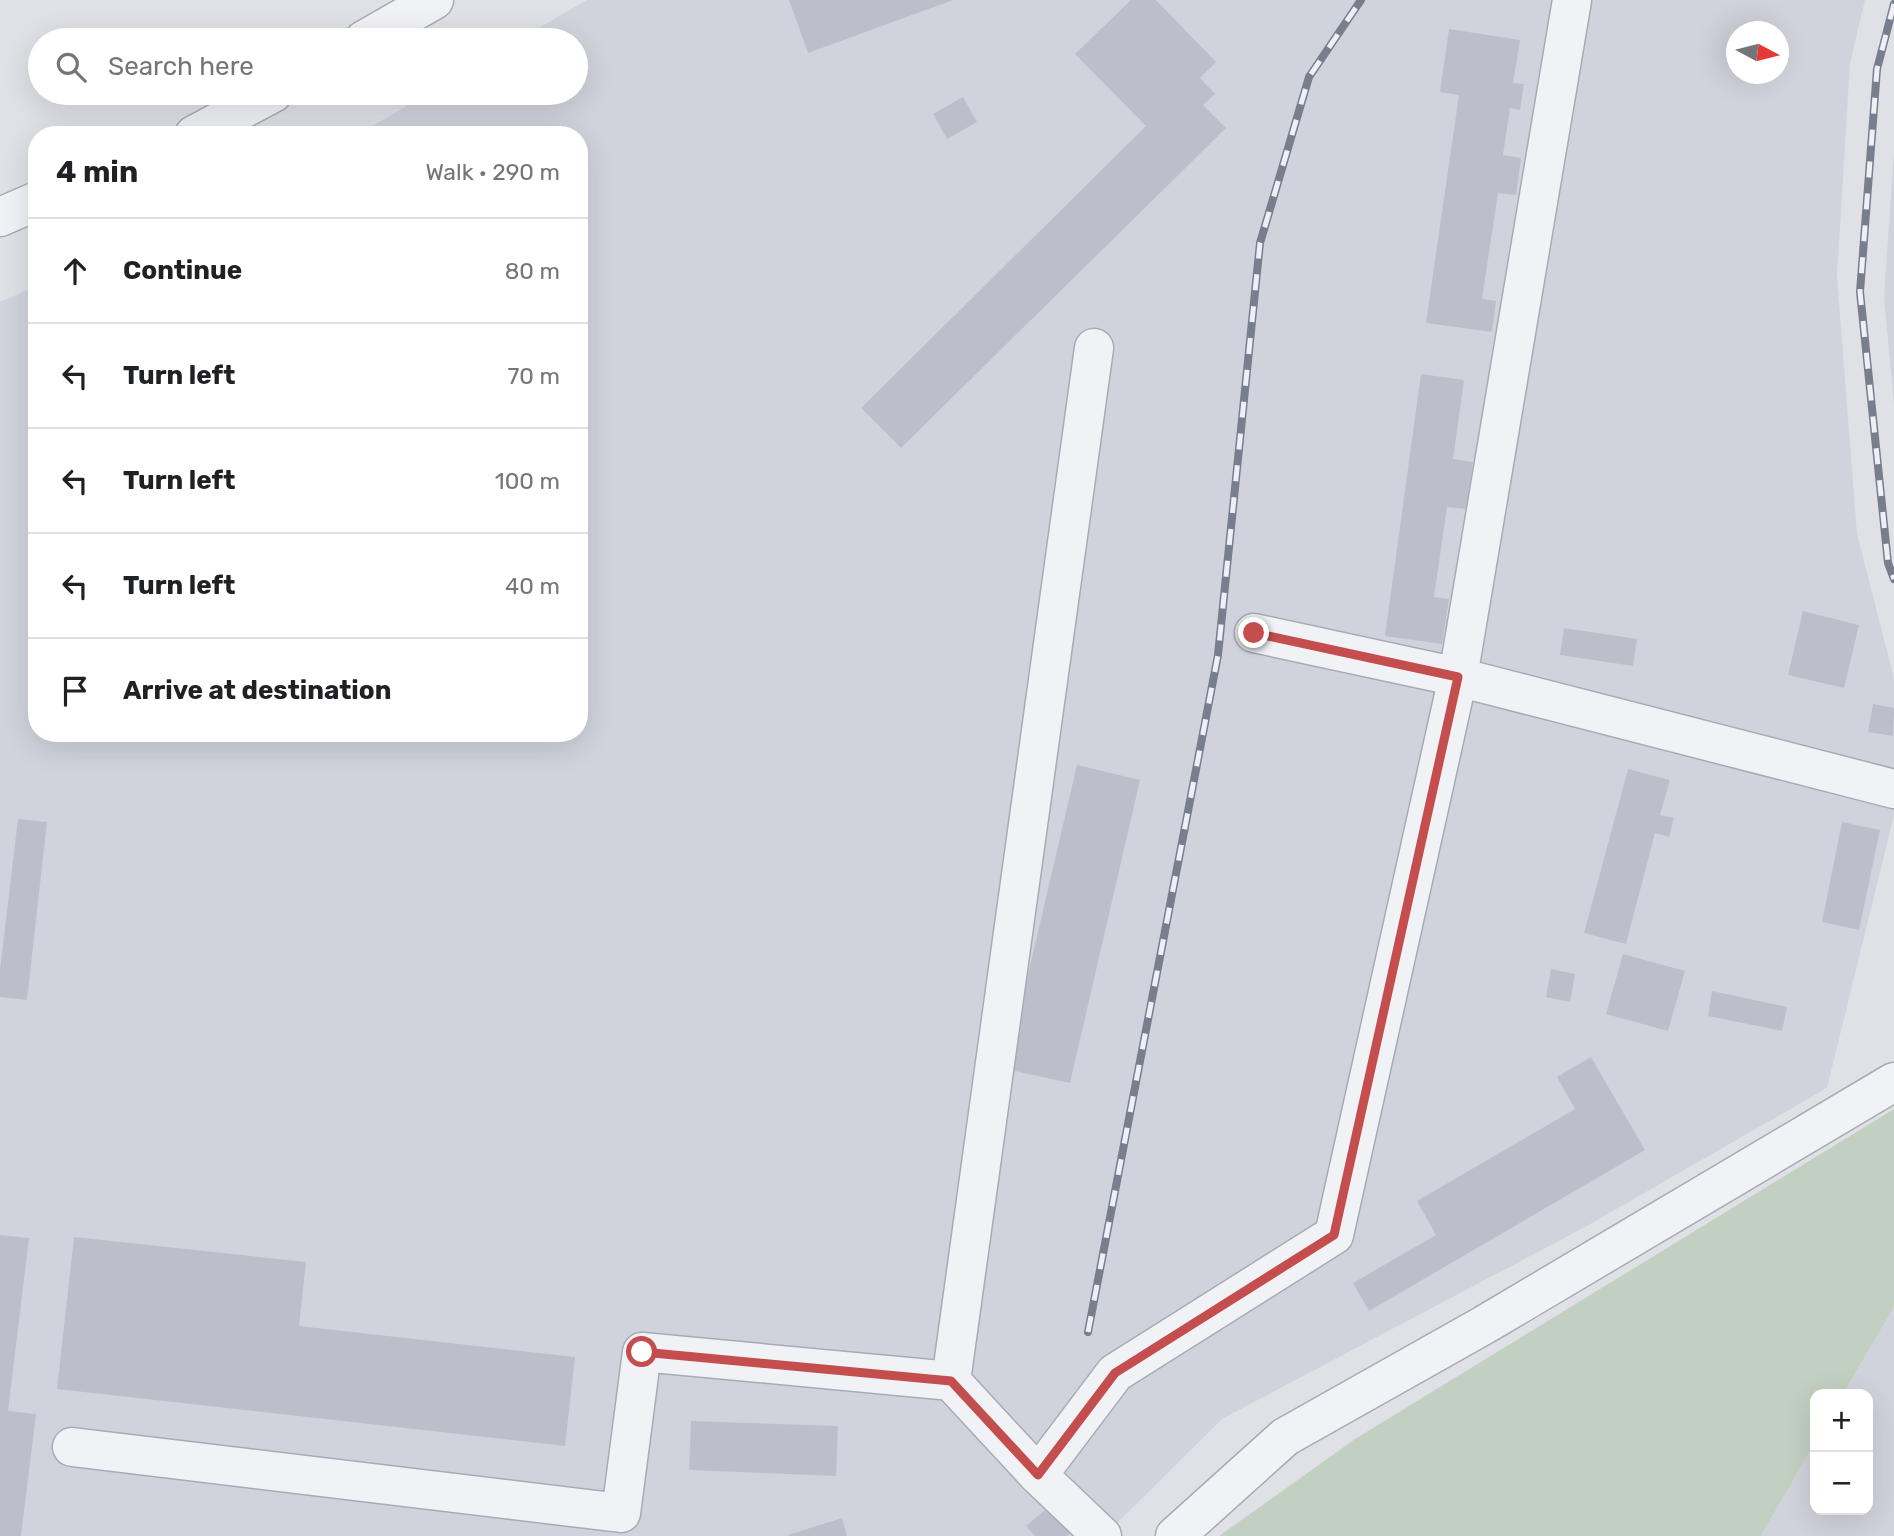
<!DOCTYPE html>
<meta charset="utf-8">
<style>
:root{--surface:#fff;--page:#f2f2f2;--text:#202124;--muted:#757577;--line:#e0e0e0}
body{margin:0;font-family:Rubik,sans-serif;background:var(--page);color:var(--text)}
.controls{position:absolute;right:21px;bottom:21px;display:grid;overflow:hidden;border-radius:14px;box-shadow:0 7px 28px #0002}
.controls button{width:63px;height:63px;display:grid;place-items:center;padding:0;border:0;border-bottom:2px solid var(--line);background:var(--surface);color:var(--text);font:35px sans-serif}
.compass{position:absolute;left:1726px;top:21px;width:63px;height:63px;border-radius:50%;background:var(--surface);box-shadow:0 7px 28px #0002;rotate:97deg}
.stop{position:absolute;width:21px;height:21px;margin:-16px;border:5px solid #c34e4d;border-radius:50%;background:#fff}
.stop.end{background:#c34e4d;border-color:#fff;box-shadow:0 2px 7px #0008}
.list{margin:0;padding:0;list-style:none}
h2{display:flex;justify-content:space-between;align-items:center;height:91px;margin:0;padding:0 28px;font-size:30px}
h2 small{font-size:23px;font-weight:400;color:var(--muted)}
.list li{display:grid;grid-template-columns:46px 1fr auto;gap:21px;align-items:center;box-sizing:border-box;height:105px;padding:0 28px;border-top:2px solid var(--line)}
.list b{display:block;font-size:26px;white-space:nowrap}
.list em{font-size:23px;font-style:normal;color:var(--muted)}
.icon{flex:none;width:38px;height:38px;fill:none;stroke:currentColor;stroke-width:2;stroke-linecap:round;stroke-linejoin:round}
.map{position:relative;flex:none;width:1894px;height:1536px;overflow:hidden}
.search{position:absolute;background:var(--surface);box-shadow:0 7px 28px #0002;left:28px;top:28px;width:560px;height:77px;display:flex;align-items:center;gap:18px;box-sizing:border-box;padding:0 24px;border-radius:38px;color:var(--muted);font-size:26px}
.panel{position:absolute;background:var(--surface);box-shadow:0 7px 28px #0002;left:28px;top:126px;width:560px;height:616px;border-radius:28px}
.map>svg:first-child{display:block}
.built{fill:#d1d3dc;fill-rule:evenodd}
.green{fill:#c2d0c1}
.building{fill:#bcbfc9}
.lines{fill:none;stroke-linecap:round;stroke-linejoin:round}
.minor-casing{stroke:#a8abb4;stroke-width:41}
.minor{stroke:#f1f2f6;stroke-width:38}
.rail-casing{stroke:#797e8f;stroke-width:8}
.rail{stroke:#eef0f5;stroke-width:5;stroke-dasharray:16;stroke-linecap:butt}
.route{stroke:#c34e4d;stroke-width:9}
</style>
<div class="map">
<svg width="1894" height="1536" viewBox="0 0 1894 1536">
<rect width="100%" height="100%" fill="#dfe1e7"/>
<!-- built -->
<path class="built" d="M587 0H1865L1850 63 1837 276 1857 534 1894 678V815L1827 1088 1585 1227 1222 1419 1104 1536H0V302L37 286V733H579V135H357L429 93H576V40H518ZM1736 32H1778V74H1736Z
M1894 151V404L1884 298Z
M1894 1307V1536H1761L1815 1442V1510H1868V1394H1843Z"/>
<!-- green -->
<path class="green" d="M1894 1109V1307L1843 1394H1815V1442L1761 1536H1219L1355 1439Z"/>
<!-- building -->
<path class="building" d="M789 0H953L808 53Z
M1131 0H1156L1216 62 1200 78 1215 94 1203 105 1226 128 901 448 861 408 1146 126 1075 54Z
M1449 29 1520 40 1513 83 1524 84 1520 110 1510 108 1503 155 1521 158 1516 195 1498 193 1482 299 1496 301 1492 332 1426 323 1459 95 1440 92Z
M963 97 977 122 947 139 933 114Z
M1421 374 1464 380 1453 459 1473 462 1466 509 1447 507 1434 597 1449 599 1442 644 1385 636Z
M1803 611 1859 625 1844 688 1788 675Z
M1564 628 1637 639 1633 666 1560 655Z
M1873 704 1894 708 1893 736 1868 732Z
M1077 765 1140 780 1070 1083 1006 1069Z
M1628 769 1670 780 1660 815 1674 818 1669 837 1655 833 1626 944 1584 933Z
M18 819 47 822 27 1000 0 997V970Z
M1842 822 1880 830 1859 930 1822 922Z
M1623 954 1685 971 1668 1031 1606 1014Z
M1551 969 1575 974 1570 1002 1546 997Z
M1712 991 1787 1007 1782 1031 1708 1016Z
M1591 1057 1645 1150 1369 1311 1353 1283 1436 1235 1417 1201 1575 1109 1557 1077Z
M0 1235 29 1238 8 1411 36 1414 21 1536H0Z
M74 1237 306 1262 299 1326 575 1357 565 1446 57 1389Z
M691 1421 838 1426 836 1476 689 1470Z
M1051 1505 1073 1531 1067 1536H1035L1026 1526Z
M842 1518 847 1536H788V1535Z"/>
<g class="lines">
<defs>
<path id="minor" d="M364 40 434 0
M194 135 273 93
M0 217 37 201
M1094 348 951 1381 1038 1475 1102 1536
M1254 633 1458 677 1894 789
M72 1447 621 1513 642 1352 951 1381
M1038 1475 1115 1373 1334 1235 1458 677 1572 0
M1175 1536 1285 1437 1484 1325 1894 1082"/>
</defs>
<!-- minor casing -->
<use href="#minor" class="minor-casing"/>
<!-- minor -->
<use href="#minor" class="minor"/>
<defs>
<path id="rail" d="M1894 4 1877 69 1860 292 1888 563 1894 579
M1088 1332 1218 655 1260 243 1309 77 1361 0"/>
</defs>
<!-- rail casing -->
<use href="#rail" class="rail-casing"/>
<!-- rail -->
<use href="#rail" class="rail"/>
</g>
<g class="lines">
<!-- route -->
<path class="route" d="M642 1352 951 1381 1038 1475 1115 1373 1334 1235 1458 677 1254 633"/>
</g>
</svg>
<div class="controls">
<button>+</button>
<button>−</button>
</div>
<svg class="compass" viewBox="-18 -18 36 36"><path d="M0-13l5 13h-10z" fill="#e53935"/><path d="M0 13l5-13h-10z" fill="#757577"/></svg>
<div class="stop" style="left:642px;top:1352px"></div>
<div class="stop end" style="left:1254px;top:633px"></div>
<div class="search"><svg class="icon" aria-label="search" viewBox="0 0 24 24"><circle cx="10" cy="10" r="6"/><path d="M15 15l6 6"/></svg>Search here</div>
<section class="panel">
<h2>4 min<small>Walk · 290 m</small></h2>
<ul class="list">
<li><svg class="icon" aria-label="ahead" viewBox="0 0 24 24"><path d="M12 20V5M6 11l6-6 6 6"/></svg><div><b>Continue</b></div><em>80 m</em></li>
<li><svg class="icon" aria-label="left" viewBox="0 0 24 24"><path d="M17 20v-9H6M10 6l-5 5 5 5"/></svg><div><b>Turn left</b></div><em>70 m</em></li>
<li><svg class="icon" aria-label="left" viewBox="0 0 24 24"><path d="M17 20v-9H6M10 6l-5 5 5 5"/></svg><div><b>Turn left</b></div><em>100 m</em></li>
<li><svg class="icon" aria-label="left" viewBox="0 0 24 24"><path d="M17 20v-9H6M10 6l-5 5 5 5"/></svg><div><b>Turn left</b></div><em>40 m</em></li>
<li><svg class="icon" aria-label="arrive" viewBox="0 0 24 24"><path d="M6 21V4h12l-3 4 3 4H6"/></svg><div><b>Arrive at destination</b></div></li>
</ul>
</section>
</div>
